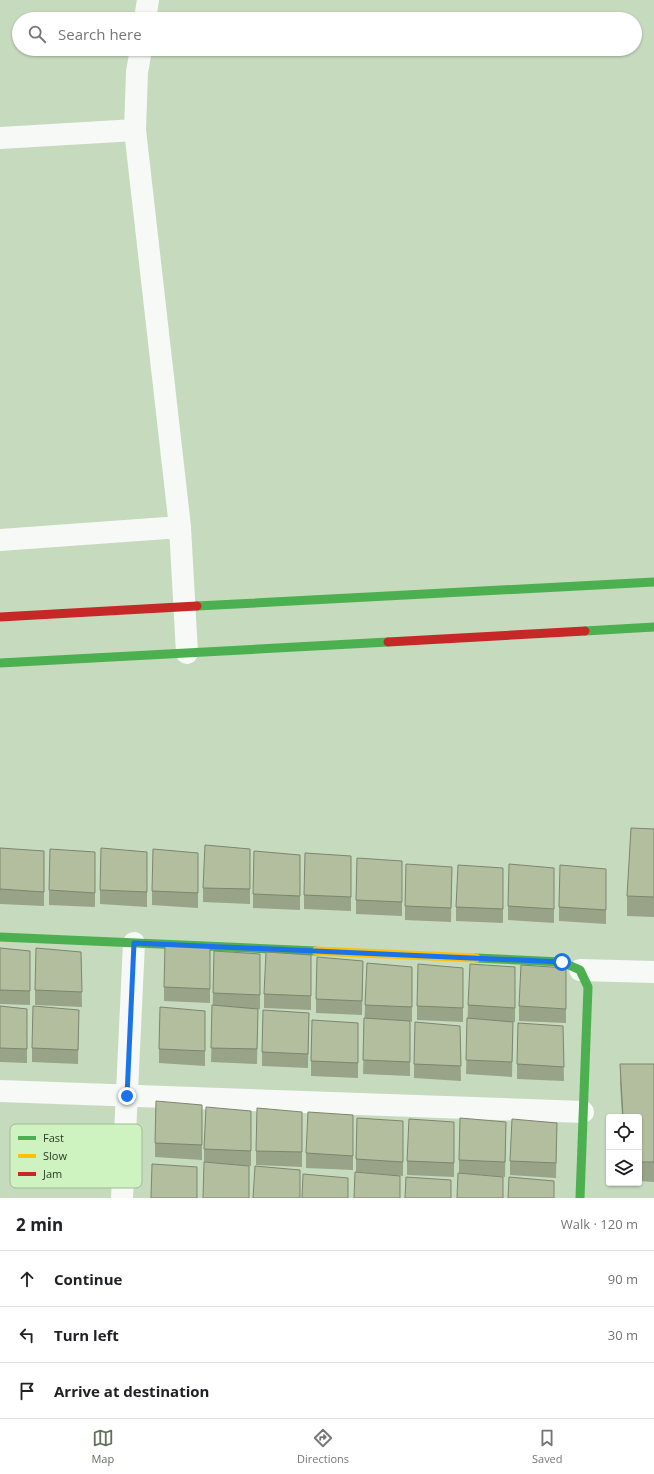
<!DOCTYPE html>
<meta charset="utf-8">
<style>
:root{--surface:#fff;--page:#f2f2f2;--text:#202124;--muted:#757577;--line:#e0e0e0;--accent:#61715b}
body{margin:0;font-family:"Open Sans",sans-serif;background:var(--page);color:var(--text)}
.controls{position:absolute;right:12px;bottom:12px;display:grid;overflow:hidden;border-radius:4px;box-shadow:0 1px 3px #0004}
.controls button{width:36px;height:36px;display:grid;place-items:center;padding:0;border:0;border-bottom:1px solid var(--line);background:var(--surface);color:var(--text);font:20px sans-serif}
.stop{position:absolute;width:12px;height:12px;margin:-9px;border:3px solid #1a73e8;border-radius:50%;background:#fff}
.stop.end{background:#1a73e8;border-color:#fff;box-shadow:0 1px 4px #0008}
.list{margin:0;padding:0;list-style:none}
h2{display:flex;justify-content:space-between;align-items:center;height:52px;margin:0;padding:0 16px;font-size:17px}
h2 small{font-size:13px;font-weight:400;color:var(--muted)}
.list li{display:grid;grid-template-columns:26px 1fr auto;gap:12px;align-items:center;box-sizing:border-box;height:56px;padding:0 16px;border-top:1px solid var(--line)}
.list b{display:block;font-size:15px;white-space:nowrap}
.list em{font-size:13px;font-style:normal;color:var(--muted)}
.icon{flex:none;width:22px;height:22px;fill:none;stroke:currentColor;stroke-width:2;stroke-linecap:round;stroke-linejoin:round}
.map{position:relative;flex:none;width:654px;height:1198px;overflow:hidden}
.search{position:absolute;background:var(--surface);box-shadow:0 1px 3px #0004;left:12px;right:12px;top:12px;height:44px;display:flex;align-items:center;gap:10px;box-sizing:border-box;padding:0 14px;border-radius:22px;color:var(--muted);font-size:15px}
.sheet{height:220px;background:var(--surface)}
nav{display:flex;justify-content:space-around;align-items:center;box-sizing:border-box;height:56px;border-top:1px solid var(--line);background:var(--surface);font-size:11px;color:var(--muted)}
nav a{display:grid;justify-items:center;gap:2px}
nav .on{color:var(--accent)}
.map>svg:first-child{display:block}
.lines{fill:none;stroke-linecap:round;stroke-linejoin:round}
.street{stroke:#f6f9f5;stroke-width:22}
.fast{stroke:#4caf50;stroke-width:9}
.slow{stroke:#ffc107;stroke-width:9}
.jam{stroke:#c62828;stroke-width:9}
.wall{fill:#99a388}
.building{fill:#b2be9e;stroke:#7d856f}
.route{stroke:#1a73e8;stroke-width:5}
.key{fill:#cef3c0;stroke:#9dbb92;stroke-width:1}
.key-label{font-size:11px;fill:#2b3925}
</style>
<div class="map">
<svg width="654" height="1198" viewBox="0 0 654 1198">
<rect width="100%" height="100%" fill="#c6dabe"/>
<g class="lines">
<!-- street -->
<path class="street" d="M145 19 148 0
M141 49 137 72 135 130 180 527 187 653
M0 138 135 130
M0 540 180 527
M580 970 654 972
M0 1091 583 1112
M122 1198 134 943"/>
<!-- fast -->
<path class="fast" d="M197 606 654 582
M585 631 654 627
M0 663 388 642
M0 937 316 951
M476 958 562 962 580 970 588 987 580 1198"/>
<!-- slow -->
<path class="slow" d="M316 951 476 958"/>
<!-- jam -->
<path class="jam" d="M0 617 197 606
M388 642 585 631"/>
</g>
<!-- wall -->
<path class="wall" d="M654 829V917L627 916V896Z
M0 848 44 851V906L0 904Z
M250 849V904L203 902V888Z
M95 852V907L49 905V890Z
M147 852V907L100 904V890Z
M198 853V908L152 905V891Z
M300 855V910L253 908V894Z
M351 856V911L304 909V895Z
M402 861V916L356 914V900Z
M452 867 451 922 405 920V906Z
M503 868V923L456 921V907Z
M554 868V923L508 920V906Z
M606 869V924L559 921V907Z
M0 948 30 951V1005L0 1004Z
M210 948V1003L164 1001V987Z
M81 952 82 1007 35 1005V990Z
M260 954V1009H258L257 1064 211 1062 213 993Z
M311 955V1010L264 1008V994Z
M363 961 362 1015 316 1013V999Z
M412 967V1022L410 1021V1076L363 1074 365 1005Z
M515 967V1022H513L512 1077 466 1074 468 1005Z
M463 968V1022L417 1020V1006Z
M0 1006 27 1009V1063L0 1062Z
M519 1006 566 1009V1023L519 1021Z
M79 1010 78 1064 32 1062V1048Z
M205 1011V1066L159 1063V1049Z
M309 1013 308 1068 262 1066V1052Z
M358 1023V1078L311 1076V1061Z
M460 1026 461 1081 414 1078V1064Z
M563 1026 564 1081 517 1079V1064Z
M620 1064H654V1182L639 1181V1117H622L620 1084Z
M202 1105V1160L155 1157V1143Z
M251 1111V1166L204 1162V1149Z
M302 1112V1167L256 1165V1151Z
M353 1115V1170L306 1168V1153Z
M403 1121V1176L356 1172V1159Z
M454 1122V1177L407 1175V1161Z
M506 1122 505 1177 459 1173V1160Z
M557 1123 556 1178 510 1175V1161Z"/>
<!-- building -->
<path class="building" d="M631 828 654 829V897L627 896Z
M205 845 250 849V889L203 888Z
M0 848 44 851V892L0 889Z
M101 848 147 852V892L100 890Z
M50 849 95 852V893L49 890Z
M153 849 198 853V893L152 891Z
M254 851 300 855V896L253 894Z
M305 853 351 856V897L304 895Z
M357 858 402 861V902L356 900Z
M406 864 452 867 451 908 405 906Z
M509 864 554 868V909L508 906Z
M458 865 503 868V909L456 907Z
M560 865 606 869V910L559 907Z
M165 945 210 948V989L164 987Z
M0 948 30 951V991L0 990Z
M36 948 81 952 82 992 35 990Z
M214 951 260 954V995L213 993Z
M266 952 311 955V996L264 994Z
M317 957 363 961 362 1001 316 999Z
M367 963 412 967V1007L365 1005Z
M418 964 463 968V1008L417 1006Z
M470 964 515 967V1008L468 1005Z
M521 965 566 968V1009L519 1006Z
M212 1005 258 1009 257 1049 211 1048Z
M0 1006 27 1009V1049L0 1048Z
M33 1006 79 1010 78 1050 32 1048Z
M160 1007 205 1011V1051L159 1049Z
M263 1010 309 1013 308 1054 262 1052Z
M364 1018 410 1021V1062L363 1060Z
M467 1018 513 1022 512 1062 466 1060Z
M312 1020 358 1023V1063L311 1061Z
M415 1022 460 1026 461 1066 414 1064Z
M518 1023 563 1026 564 1067 517 1064Z
M620 1064H654V1162H639V1117H623Z
M156 1101 202 1105V1145L155 1143Z
M206 1107 251 1111V1151L204 1149Z
M257 1108 302 1112V1152L256 1151Z
M308 1112 353 1115V1156L306 1153Z
M357 1118 403 1121V1162L356 1159Z
M460 1118 506 1122 505 1162 459 1160Z
M409 1119 454 1122V1163L407 1161Z
M512 1119 557 1123 556 1163 510 1161Z
M204 1162 249 1166V1198H203Z
M152 1164 197 1167V1198H151Z
M255 1166 300 1170V1198H253Z
M355 1172 400 1176V1198H354Z
M458 1173 503 1177V1198H457Z
M303 1174 348 1178V1198H302Z
M406 1177 451 1180V1198H405Z
M509 1177 554 1181V1198H508Z"/>
<g class="lines">
<!-- route -->
<path class="route" d="M127 1096 134 943 562 962"/>
</g>
<!-- legend -->
<rect x="10" y="1124" width="132" height="64" rx="6" class="key"/>
<rect x="18" y="1136" width="18" height="4" fill="#4caf50"/>
<rect x="18" y="1154" width="18" height="4" fill="#ffc107"/>
<rect x="18" y="1172" width="18" height="4" fill="#c62828"/>
<g class="key-label">
<text x="43" y="1142">Fast</text>
<text x="43" y="1160">Slow</text>
<text x="43" y="1178">Jam</text>
</g>
</svg>
<div class="controls">
<button><svg class="icon" aria-label="locate" viewBox="0 0 24 24"><circle cx="12" cy="12" r="6"/><path d="M12 2v4M12 18v4M2 12h4M18 12h4"/></svg></button>
<button><svg class="icon" aria-label="layers" viewBox="0 0 24 24"><path d="M12 4l9 5-9 5-9-5zM3 14l9 5 9-5"/></svg></button>
</div>
<div class="stop" style="left:562px;top:962px"></div>
<div class="stop end" style="left:127px;top:1096px"></div>
<div class="search"><svg class="icon" aria-label="search" viewBox="0 0 24 24"><circle cx="10" cy="10" r="6"/><path d="M15 15l6 6"/></svg>Search here</div>
</div>
<section class="sheet">
<h2>2 min<small>Walk · 120 m</small></h2>
<ul class="list">
<li><svg class="icon" aria-label="ahead" viewBox="0 0 24 24"><path d="M12 20V5M6 11l6-6 6 6"/></svg><div><b>Continue</b></div><em>90 m</em></li>
<li><svg class="icon" aria-label="left" viewBox="0 0 24 24"><path d="M17 20v-9H6M10 6l-5 5 5 5"/></svg><div><b>Turn left</b></div><em>30 m</em></li>
<li><svg class="icon" aria-label="arrive" viewBox="0 0 24 24"><path d="M6 21V4h12l-3 4 3 4H6"/></svg><div><b>Arrive at destination</b></div></li>
</ul>
</section>
<nav>
<a class="on"><svg class="icon" aria-label="map" viewBox="0 0 24 24"><path d="M3 6l6-2 6 2 6-2v14l-6 2-6-2-6 2zM9 4v14M15 6v14"/></svg>Map</a>
<a><svg class="icon" aria-label="directions" viewBox="0 0 24 24"><path d="M12 3l9 9-9 9-9-9zM9 14v-3h6M13 9l2 2-2 2"/></svg>Directions</a>
<a><svg class="icon" aria-label="saved" viewBox="0 0 24 24"><path d="M7 4h10v16l-5-4-5 4z"/></svg>Saved</a>
</nav>
